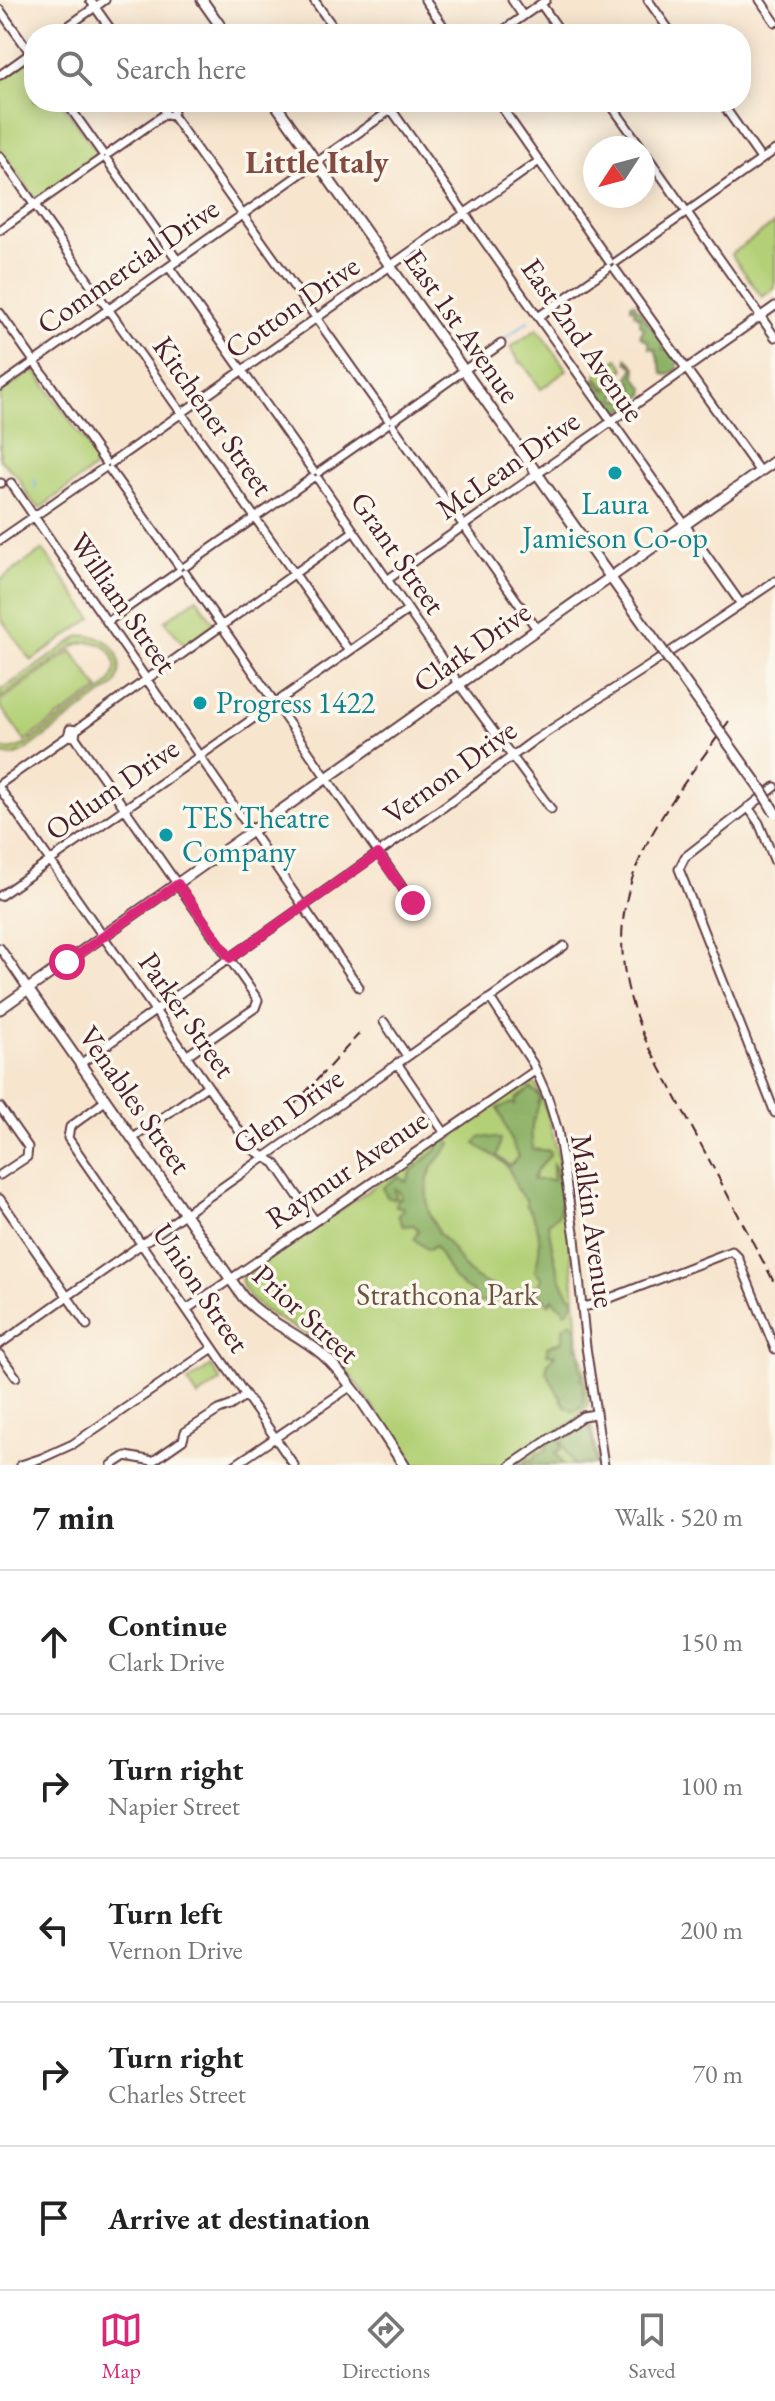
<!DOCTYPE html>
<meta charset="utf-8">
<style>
:root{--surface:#fff;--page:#f6f6f6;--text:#222;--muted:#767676;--line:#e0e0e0;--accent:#db2777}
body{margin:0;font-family:"EB Garamond",serif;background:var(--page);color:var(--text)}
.compass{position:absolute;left:583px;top:136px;width:72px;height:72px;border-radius:50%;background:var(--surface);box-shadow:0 4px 20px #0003;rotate:234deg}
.stop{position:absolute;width:24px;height:24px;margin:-18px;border:6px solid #db2777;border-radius:50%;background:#fff}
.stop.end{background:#db2777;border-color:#fff;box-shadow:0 2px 8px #0008}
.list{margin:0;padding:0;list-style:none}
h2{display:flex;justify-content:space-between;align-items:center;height:104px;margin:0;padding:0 32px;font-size:34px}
h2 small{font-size:26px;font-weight:400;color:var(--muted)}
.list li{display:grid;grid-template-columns:52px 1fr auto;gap:24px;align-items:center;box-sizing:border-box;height:144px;padding:0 32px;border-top:2px solid var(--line)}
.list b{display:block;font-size:30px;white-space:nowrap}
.list p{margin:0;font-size:26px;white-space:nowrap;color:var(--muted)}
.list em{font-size:26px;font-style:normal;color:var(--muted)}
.icon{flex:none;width:44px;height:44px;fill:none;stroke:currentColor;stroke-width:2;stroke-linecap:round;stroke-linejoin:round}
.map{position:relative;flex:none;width:775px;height:1465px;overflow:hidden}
.search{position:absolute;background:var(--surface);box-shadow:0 4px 20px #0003;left:24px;right:24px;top:24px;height:88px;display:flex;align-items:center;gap:20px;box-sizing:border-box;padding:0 28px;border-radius:32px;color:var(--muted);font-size:30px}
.sheet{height:824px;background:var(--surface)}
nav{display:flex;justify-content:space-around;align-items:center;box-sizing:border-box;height:112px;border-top:2px solid var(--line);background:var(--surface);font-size:22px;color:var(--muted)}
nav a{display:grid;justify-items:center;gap:4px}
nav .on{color:var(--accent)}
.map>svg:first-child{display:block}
.green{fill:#b3d076;stroke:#7e7850;stroke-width:2}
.forest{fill:#8eb267;stroke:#6c6849;stroke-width:2}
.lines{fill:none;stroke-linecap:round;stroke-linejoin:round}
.stream{stroke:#6bb5e3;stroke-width:2}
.minor-casing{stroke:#643d43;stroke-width:11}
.major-casing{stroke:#643d43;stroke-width:13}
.minor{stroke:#fff;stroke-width:7}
.major{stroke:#fff;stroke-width:9}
.rail{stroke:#4a1f2b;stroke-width:2;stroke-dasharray:12 6;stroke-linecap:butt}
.major-bridge-casing{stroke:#643d43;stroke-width:13;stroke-linecap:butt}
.major-bridge{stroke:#fff;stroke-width:9}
.route{stroke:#db2777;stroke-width:10}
.culture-dot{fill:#0f9aa8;stroke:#fbf7ec;stroke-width:3}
.labels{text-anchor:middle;stroke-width:7;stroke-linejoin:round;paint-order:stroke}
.street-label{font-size:30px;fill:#4a1f2b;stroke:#fbf7ec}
.culture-label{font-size:30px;fill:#0d838f;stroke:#fbf7ec;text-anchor:start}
.park-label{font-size:30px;fill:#6a5442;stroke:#fbf7ec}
.neighbourhood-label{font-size:32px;font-weight:bold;fill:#814b42;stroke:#fbf7ec}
</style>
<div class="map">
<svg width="775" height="1465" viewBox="0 0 775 1465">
<rect width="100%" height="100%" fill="#fbf7ec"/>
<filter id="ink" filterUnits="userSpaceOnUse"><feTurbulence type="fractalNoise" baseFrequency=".0125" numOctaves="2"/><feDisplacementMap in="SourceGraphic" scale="16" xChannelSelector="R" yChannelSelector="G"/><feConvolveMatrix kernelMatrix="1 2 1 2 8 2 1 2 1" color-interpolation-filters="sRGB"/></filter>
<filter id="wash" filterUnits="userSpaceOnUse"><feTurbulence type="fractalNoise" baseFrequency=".006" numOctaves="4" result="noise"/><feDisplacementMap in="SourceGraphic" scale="32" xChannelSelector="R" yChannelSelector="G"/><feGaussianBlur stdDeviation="1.8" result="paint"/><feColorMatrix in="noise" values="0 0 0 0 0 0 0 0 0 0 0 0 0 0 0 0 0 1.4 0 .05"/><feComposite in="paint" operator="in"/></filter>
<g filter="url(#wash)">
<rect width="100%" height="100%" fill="#f7e5ce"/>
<!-- green -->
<path class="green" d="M27 61 34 64V102H61L96 151 95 159 39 198 34 197 0 149V82Z
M775 223V288L762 297 731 254Z
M537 329 567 370 541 389 522 362 520 363 511 347Z
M618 359 625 369 612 378 615 382 606 388 596 375Z
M31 372H35L39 376 100 464 40 508C29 501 25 490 20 480 16 473 6 466 0 460V394Z
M43 550 92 618 31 661 0 617V580Z
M197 598 214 624 184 645 165 621Z
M80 636C110 632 129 658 115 685L23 752 12 756 0 754V748L11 750 25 745 105 688C130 664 105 630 74 646L0 698V691Z
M72 651 99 689 25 741 0 706V701Z
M531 1082 535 1084 538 1088C568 1163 570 1252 578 1332 580 1356 588 1381 588 1405L576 1419 507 1465H411C384 1426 353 1369 316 1341 294 1325 246 1309 241 1279L435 1144 509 1093Z
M211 1366 221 1381 198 1397 188 1382Z
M588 1423 592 1427 598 1465H517C535 1452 566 1424 588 1423Z"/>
<!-- forest -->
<path class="forest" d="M631 303H635L636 308 639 309 646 321 655 330V334L658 335 664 343 663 350 667 349 678 360V369L669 375 663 374 655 349 649 348V342L640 336 644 328 640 324V318L634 313 635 310 631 308Z
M627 358 636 367 635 376 645 389 644 395 618 414 612 413 607 406 612 403 603 401 592 381 596 378 602 387 608 390 613 387 617 380 623 378 628 383 627 390 616 394V399L620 400 634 388 629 377 634 367 627 362Z
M531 1088 540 1096C539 1107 536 1112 533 1121 530 1130 532 1140 533 1149L550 1151V1155L536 1171 533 1180H553V1165C559 1172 564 1206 558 1215 555 1219 552 1220 548 1223 551 1242 558 1288 574 1299L570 1309 564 1312 562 1306 557 1305 553 1299 549 1304 533 1287 539 1285 542 1278 535 1271C541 1249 542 1232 531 1212 525 1201 527 1212 526 1199 512 1189 517 1179 507 1167 500 1157 485 1151 475 1144L481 1136 501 1139 497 1156 510 1166 518 1157 498 1108 512 1103 515 1105 516 1099Z
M447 1138 451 1144C437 1161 424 1173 427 1196 428 1202 427 1209 430 1215 433 1222 436 1224 438 1233 454 1245 459 1267 476 1278 483 1283 493 1286 501 1289L499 1296 489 1302H478L472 1291C451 1283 446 1264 435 1246L428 1250 414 1239 418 1230 414 1225 403 1226 398 1215 404 1208 396 1206 397 1199 402 1198 399 1191 395 1189 396 1197 393 1199 387 1197 383 1188 398 1176 406 1182 413 1169 437 1150 438 1145Z
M571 1322 577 1328 576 1346 580 1350V1367L583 1376 580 1379 583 1380 584 1404 574 1411 565 1406 546 1371 548 1363 555 1355 547 1354V1347L563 1340V1327Z
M582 1425 590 1427 596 1465H574L562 1444 563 1439Z
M555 1437 560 1441 561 1449 556 1452 563 1465H524L526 1461 534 1459 537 1454 545 1452 549 1442Z"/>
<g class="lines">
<!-- stream -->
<path class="stream" d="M504 339 528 321
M34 479 36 484 35 488"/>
</g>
</g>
<g filter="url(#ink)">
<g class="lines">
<defs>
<path id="minor" d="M90 0 114 34
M314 0 338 34
M425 0 449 34
M512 0 523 16
M648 0 672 34
M760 0 775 22
M541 4 562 34
M0 10 34 58
M57 34 105 0
M498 34 546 0
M0 75 32 52
M66 102 102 153
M386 102 741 604
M498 102 609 261
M609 102 642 148
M721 102 761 159
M164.5 111a4.5 4.5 0 1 1 9 0a4.5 4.5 0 1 1-9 0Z
M172 115 388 419
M643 150 775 337
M108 154 165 114
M0 156 33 203
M107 160 178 261
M38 203 101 159
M37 208 349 651
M0 230 32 207
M616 262 775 150
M169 267 313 471
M615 269 760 472
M0 313 105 462
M538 317 608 268
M0 386 402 102
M394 420 501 344
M393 426 537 629
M111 463 539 161
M110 470 179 566
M319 472 386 425
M318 479 466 694 551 809
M0 483H1
M11 483 359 987
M0 540 104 468
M186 566 312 478
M185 573 413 903
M387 580 775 306
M107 622 178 572
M76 730 354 531
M75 737 68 736 70 729 76 730 75 737 258 1000 255 1008 186 1056
M0 784 68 736
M775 787 685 857 679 869 775 1113
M0 789 252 1149 275 1163 315 1221
M748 807 759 823 775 862
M0 896 408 610
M0 948 28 989
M490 998 533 1064 548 1098 558 1131 575 1238 586 1347 604 1465
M384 1022 407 1056
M397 1063 444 1132
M80 1064 445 806 533 741 649 666 775 581
M105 1101 70 1127 68 1138 294 1465
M0 1107 28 1147 27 1157 0 1175
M132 1139 207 1086
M0 1199 87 1325
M582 1307 592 1305 732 1251 738 1257 775 1349
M187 1309 536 1070
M0 1344 564 946
M0 1355 16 1377
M21 1465 42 1458 73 1444 213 1348
M112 1465 126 1456 153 1461 183 1440 185 1432 219 1410 230 1406 246 1395
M235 1465 350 1387
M511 1465 583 1416 595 1414"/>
<path id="major" d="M202 0 226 34
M274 102 628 602
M28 989 243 1297C268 1324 297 1332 323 1355 352 1380 381 1432 404 1465
M0 1009 775 461"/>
</defs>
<!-- minor casing -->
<use href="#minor" class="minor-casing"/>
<!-- major casing -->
<use href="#major" class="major-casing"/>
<!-- minor -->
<use href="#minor" class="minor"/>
<!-- major -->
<use href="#major" class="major"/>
<!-- rail -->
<path class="rail" d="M729 721C651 829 585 903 646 1041L775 1284
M292 1107 359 1034"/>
<defs>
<path id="major-bridge" d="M628 602 760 788 775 813"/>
</defs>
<!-- major-bridge casing -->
<use href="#major-bridge" class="major-bridge-casing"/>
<!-- major-bridge -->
<use href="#major-bridge" class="major-bridge"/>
</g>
</g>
<g class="lines" filter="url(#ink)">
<!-- route -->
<path class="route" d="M67 962 178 884 230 958 378 854 413 903"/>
</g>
<!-- markers -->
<g class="culture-dot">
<circle cx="615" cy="473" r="8"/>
<circle cx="200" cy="703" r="8"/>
<circle cx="166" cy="835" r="8"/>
</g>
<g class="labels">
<!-- street labels -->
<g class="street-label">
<text transform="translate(128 266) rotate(-35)" y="10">Commercial Drive</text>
<text transform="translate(292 307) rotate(-35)" y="10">Cotton Drive</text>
<text transform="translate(462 326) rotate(55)" y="10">East 1st Avenue</text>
<text transform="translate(583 340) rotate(55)" y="10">East 2nd Avenue</text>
<text transform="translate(213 416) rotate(55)" y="10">Kitchener Street</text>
<text transform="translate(508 465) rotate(-35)" y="10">McLean Drive</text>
<text transform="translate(398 553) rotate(55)" y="10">Grant Street</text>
<text transform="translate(123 603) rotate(55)" y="10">William Street</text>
<text transform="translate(472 647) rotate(-35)" y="10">Clark Drive</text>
<text transform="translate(450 772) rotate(-36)" y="10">Vernon Drive</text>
<text transform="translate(112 789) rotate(-35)" y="10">Odlum Drive</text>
<text transform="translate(187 1015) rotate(55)" y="10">Parker Street</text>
<text transform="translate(135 1100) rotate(55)" y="10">Venables Street</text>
<text transform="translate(288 1111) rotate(-35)" y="10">Glen Drive</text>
<text transform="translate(347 1169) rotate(-34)" y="10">Raymur Avenue</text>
<text transform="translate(593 1221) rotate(82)" y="10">Malkin Avenue</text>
<text transform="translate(201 1288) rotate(56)" y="10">Union Street</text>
<text transform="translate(306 1314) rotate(42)" y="10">Prior Street</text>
</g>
<!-- culture labels -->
<g class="culture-label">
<text x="615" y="514" text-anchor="middle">Laura<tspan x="615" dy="34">Jamieson Co-op</tspan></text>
<text x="216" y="713">Progress 1422</text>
<text x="182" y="828">TES Theatre<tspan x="182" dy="34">Company</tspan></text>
</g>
<!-- park labels -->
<g class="park-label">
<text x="447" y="1305">Strathcona Park</text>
</g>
<!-- neighbourhood labels -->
<g class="neighbourhood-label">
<text x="317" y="173">Little Italy</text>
</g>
</g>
</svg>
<svg class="compass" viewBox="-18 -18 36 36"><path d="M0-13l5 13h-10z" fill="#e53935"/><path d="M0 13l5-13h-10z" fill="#767676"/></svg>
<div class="stop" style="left:67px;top:962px"></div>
<div class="stop end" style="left:413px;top:903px"></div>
<div class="search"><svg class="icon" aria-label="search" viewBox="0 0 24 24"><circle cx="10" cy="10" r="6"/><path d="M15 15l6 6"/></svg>Search here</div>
</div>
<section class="sheet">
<h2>7 min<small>Walk · 520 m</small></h2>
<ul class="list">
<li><svg class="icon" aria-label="ahead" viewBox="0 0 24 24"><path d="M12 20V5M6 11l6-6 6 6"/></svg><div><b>Continue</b><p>Clark Drive</p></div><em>150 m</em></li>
<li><svg class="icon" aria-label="right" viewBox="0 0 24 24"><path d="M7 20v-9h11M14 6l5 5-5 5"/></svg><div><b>Turn right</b><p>Napier Street</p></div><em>100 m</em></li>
<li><svg class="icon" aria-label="left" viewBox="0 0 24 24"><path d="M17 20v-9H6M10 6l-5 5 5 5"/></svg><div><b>Turn left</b><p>Vernon Drive</p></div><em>200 m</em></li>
<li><svg class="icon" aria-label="right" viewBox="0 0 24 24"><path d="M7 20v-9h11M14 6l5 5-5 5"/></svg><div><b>Turn right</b><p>Charles Street</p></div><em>70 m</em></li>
<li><svg class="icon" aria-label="arrive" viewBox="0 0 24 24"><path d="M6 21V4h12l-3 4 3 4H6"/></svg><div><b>Arrive at destination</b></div></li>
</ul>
</section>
<nav>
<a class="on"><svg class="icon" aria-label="map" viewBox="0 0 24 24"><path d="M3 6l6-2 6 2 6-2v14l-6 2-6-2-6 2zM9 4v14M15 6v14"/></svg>Map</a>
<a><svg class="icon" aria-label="directions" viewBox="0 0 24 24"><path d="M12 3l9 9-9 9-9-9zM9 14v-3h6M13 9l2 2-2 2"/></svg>Directions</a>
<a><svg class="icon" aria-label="saved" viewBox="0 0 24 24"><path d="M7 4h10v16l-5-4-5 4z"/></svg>Saved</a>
</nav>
